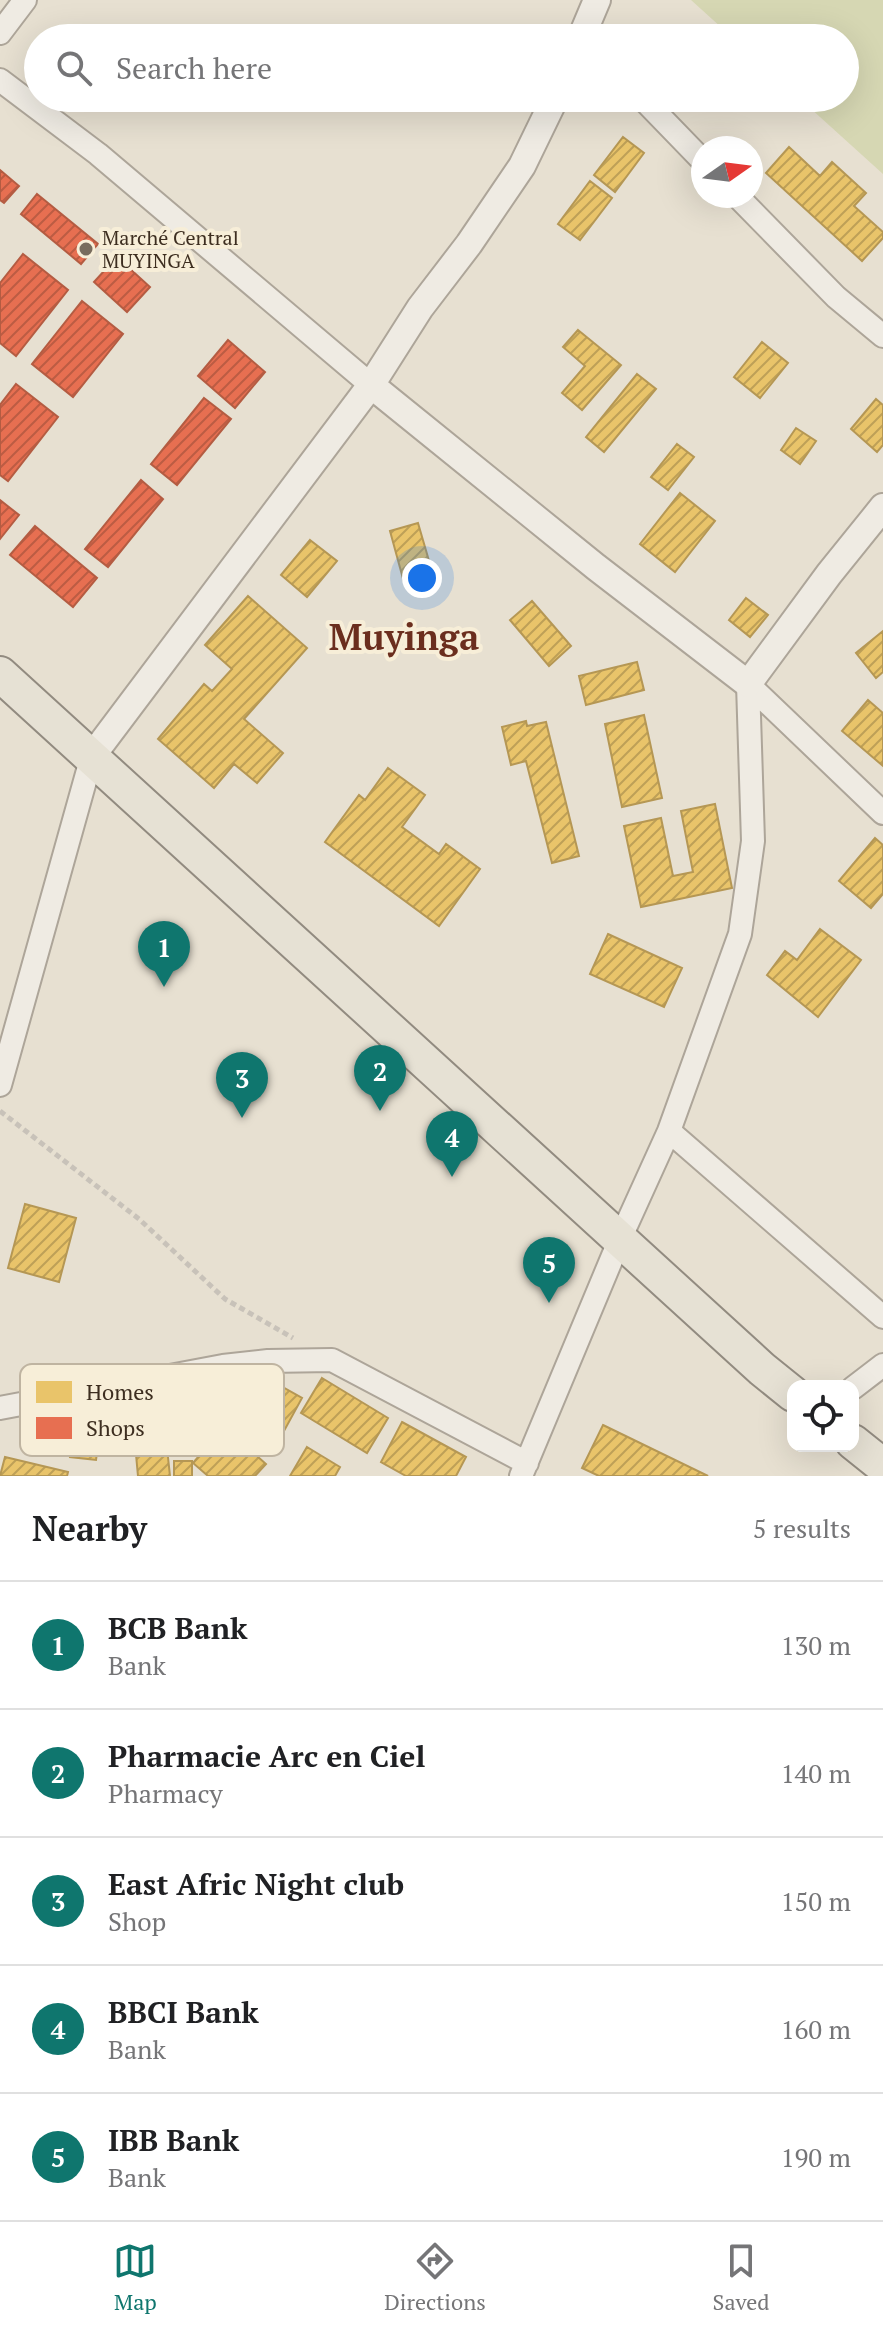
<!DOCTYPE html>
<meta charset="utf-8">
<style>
:root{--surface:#fff;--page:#f2f2f2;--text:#202124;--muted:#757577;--line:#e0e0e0;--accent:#0f766e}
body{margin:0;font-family:"PT Serif",serif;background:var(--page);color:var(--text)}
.controls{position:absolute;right:24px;bottom:24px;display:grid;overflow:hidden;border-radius:16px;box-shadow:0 8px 32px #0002}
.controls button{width:72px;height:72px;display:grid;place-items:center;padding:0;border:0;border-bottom:2px solid var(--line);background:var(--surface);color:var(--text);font:40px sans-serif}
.compass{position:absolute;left:691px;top:136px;width:72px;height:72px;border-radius:50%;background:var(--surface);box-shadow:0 8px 32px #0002;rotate:76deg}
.you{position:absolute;left:422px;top:578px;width:28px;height:28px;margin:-20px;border:6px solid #fff;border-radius:50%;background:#1a73e8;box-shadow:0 0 0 12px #1a73e833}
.badge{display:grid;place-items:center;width:52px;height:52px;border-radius:50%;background:var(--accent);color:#fff;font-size:26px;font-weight:700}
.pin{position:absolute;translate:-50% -66px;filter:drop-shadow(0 2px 4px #0008)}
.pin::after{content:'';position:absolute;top:42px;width:28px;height:24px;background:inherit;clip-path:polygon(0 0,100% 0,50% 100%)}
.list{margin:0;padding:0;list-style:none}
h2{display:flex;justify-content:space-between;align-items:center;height:104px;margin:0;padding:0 32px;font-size:34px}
h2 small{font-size:26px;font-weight:400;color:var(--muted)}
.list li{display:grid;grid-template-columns:52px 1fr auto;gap:24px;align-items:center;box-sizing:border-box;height:128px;padding:0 32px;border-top:2px solid var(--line)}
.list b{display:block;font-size:30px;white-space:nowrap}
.list p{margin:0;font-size:26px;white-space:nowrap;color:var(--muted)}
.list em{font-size:26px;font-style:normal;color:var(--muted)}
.icon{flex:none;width:44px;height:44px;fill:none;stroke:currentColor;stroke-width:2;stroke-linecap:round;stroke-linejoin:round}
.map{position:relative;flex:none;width:883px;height:1476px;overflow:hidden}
.search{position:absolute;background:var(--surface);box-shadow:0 8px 32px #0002;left:24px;right:24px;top:24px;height:88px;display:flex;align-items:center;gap:20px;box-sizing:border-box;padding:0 28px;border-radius:44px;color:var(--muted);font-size:30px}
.sheet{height:744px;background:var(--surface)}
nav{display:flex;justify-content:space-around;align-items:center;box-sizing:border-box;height:112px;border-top:2px solid var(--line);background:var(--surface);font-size:22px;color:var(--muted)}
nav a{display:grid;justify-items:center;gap:4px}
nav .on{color:var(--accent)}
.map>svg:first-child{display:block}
.grass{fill:#d6d7b3}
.homes{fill:url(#homes-hatch);stroke:#b59754;stroke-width:2}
.shops{fill:url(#shops-hatch);stroke:#b45c42;stroke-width:2}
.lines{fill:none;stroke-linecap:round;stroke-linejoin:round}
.minor-casing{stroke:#ada599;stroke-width:26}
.tertiary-casing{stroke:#ada599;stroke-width:30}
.primary-casing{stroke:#928b80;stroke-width:38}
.path{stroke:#c8c2b9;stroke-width:5;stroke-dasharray:6 4;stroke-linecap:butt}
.minor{stroke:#efebe3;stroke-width:22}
.tertiary{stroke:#efebe3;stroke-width:26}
.primary{stroke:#e6e1d4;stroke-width:34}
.poi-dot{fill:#786c5e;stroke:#f7eed8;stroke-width:3}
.labels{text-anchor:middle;stroke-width:8;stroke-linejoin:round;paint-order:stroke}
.poi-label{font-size:20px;fill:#3d2e20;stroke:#f7eed8;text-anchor:start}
.town-label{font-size:36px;font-weight:bold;fill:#6b2e1e;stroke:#f7eed8}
.key{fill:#f7eed8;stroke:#bfb4a1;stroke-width:2}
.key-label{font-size:22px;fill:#3d2e20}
</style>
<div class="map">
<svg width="883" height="1476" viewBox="0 0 883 1476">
<defs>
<pattern id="homes-hatch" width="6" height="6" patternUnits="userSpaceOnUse" patternTransform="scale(2)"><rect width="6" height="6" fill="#e9c46a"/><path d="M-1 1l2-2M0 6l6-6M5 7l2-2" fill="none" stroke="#bea057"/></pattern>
<pattern id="shops-hatch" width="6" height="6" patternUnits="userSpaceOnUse" patternTransform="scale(2)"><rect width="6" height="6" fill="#e76f51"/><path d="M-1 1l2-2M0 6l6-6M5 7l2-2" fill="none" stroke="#bc5c43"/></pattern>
</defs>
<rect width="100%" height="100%" fill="#e7e0d1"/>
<!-- grass -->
<path class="grass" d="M691 0H883V174L799 98H845V38H733Z"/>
<!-- homes -->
<path class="homes" d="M623 137 644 153 615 192 594 175Z
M789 147 820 176 832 162 866 193 854 206 883 232V238L862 261 766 173Z
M590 181 612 198 580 240 558 224Z
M578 330 621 365 582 410 562 393 585 366 563 347Z
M762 342 788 363 760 398 734 377Z
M637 374 656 389 604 452 586 437Z
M876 399 883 405V445L877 452 851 429Z
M796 428 816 441 800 464 781 450Z
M677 444 694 457 668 490 651 477Z
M680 493 715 521 675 572 640 544Z
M418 523 434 578 405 586 390 531Z
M310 540 337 561 307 597 281 575Z
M248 596 307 648 244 719 283 753 257 783 234 764 214 788 158 739 204 684 212 691 232 669 205 645Z
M746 598 768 615 750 637 729 620Z
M532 601 571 646 549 666 510 620Z
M883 631V672L876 678 856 653Z
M637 662 644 690 586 705 579 676Z
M868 700 883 713V766L842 731Z
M644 715 662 798 622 807 605 724Z
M526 721 527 726 546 722 579 856 552 863 526 761 511 765 502 727Z
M388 768 425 795 402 827 439 854 446 844 480 869 439 926 325 842 359 795 365 800Z
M715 804 732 888 641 907 624 826 661 818 673 876 693 872 681 811Z
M875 838 883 845V894L871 908 839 881Z
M820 929 861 960 818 1017 767 975 785 951 797 960Z
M608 934 682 968 664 1007 590 974Z
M25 1204 76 1218 59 1282 8 1268Z
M256 1372 302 1398 272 1453 254 1443 264 1424 236 1408Z
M322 1378 388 1418 367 1453 301 1413Z
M75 1415 102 1418 96 1460 70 1457Z
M164 1420 170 1476H138L133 1422Z
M402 1422 466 1457 456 1476H406L381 1462Z
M603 1425 708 1476H599L582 1468Z
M224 1427 266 1464 255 1476H208L193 1463Z
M307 1447 340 1467 335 1476H290Z
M5 1457 68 1472 67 1476H0Z
M174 1461H192V1476H174Z"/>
<!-- shops -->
<path class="shops" d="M0 170 19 186 4 203 0 200Z
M37 194 98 244 81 264 21 214Z
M23 254 68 290 16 356 0 343V283Z
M117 257 150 287 127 312 94 282Z
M82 301 123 334 73 397 32 364Z
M228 340 265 372 235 408 198 376Z
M16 384 58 417 8 481 0 475V405Z
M204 398 231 419 177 485 151 464Z
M141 480 163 499 108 567 85 549Z
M0 500 19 515 0 539Z
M35 526 97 578 73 607 10 555Z"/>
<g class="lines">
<defs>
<path id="minor" d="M0 33 25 0
M0 80 98 154 371 385
M642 98 703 161
M737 196 836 297 883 336
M748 684 883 813
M0 1085 92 756
M669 1131 883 1317
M853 1388 883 1365
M0 1408 223 1366 268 1361 332 1360 527 1463
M521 1476 620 1239 669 1131 740 934 753 841 748 684"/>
<path id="tertiary" d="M581 38 597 0
M371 385 596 567 748 684 829 574 883 507
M92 756 371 385 420 308 469 244 522 166 555 98"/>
<path id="primary" d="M0 674 762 1369 793 1394
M853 1442 883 1466"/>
</defs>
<!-- minor casing -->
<use href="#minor" class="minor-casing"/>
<!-- tertiary casing -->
<use href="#tertiary" class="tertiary-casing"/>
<!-- primary casing -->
<use href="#primary" class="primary-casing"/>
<!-- path -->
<path class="path" d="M0 1111 139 1219 225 1299 293 1338"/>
<!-- minor -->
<use href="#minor" class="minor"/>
<!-- tertiary -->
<use href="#tertiary" class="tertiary"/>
<!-- primary -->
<use href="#primary" class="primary"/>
</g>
<!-- markers -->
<circle class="poi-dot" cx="86" cy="249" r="8"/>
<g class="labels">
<!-- poi labels -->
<g class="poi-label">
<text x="102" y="245">Marché Central<tspan x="102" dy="23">MUYINGA</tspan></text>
</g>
<!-- town labels -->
<g class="town-label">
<text x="404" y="650">Muyinga</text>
</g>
</g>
<!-- legend -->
<rect x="20" y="1364" width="264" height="92" rx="12" class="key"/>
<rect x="36" y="1381" width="36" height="22" fill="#e9c46a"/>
<rect x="36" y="1417" width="36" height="22" fill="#e76f51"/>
<g class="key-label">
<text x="86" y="1400">Homes</text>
<text x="86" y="1436">Shops</text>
</g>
</svg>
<div class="controls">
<button><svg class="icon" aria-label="locate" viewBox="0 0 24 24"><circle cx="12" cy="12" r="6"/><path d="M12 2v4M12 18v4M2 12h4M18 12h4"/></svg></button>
</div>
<svg class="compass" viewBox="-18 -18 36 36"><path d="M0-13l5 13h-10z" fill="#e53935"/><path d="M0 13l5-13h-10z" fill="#757577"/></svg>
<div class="you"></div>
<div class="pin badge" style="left:164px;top:987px">1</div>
<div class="pin badge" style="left:380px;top:1111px">2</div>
<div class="pin badge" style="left:242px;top:1118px">3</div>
<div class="pin badge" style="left:452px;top:1177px">4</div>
<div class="pin badge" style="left:549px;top:1303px">5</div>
<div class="search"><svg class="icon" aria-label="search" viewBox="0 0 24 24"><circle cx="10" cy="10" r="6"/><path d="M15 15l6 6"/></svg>Search here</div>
</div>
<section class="sheet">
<h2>Nearby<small>5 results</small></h2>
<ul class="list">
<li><span class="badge">1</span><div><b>BCB Bank</b><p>Bank</p></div><em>130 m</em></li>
<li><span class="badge">2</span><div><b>Pharmacie Arc en Ciel</b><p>Pharmacy</p></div><em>140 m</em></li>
<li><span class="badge">3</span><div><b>East Afric Night club</b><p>Shop</p></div><em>150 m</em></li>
<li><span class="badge">4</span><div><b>BBCI Bank</b><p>Bank</p></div><em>160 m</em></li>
<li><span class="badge">5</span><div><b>IBB Bank</b><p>Bank</p></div><em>190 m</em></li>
</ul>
</section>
<nav>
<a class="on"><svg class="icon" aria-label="map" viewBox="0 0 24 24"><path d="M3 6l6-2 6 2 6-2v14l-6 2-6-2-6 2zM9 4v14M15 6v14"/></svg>Map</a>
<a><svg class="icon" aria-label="directions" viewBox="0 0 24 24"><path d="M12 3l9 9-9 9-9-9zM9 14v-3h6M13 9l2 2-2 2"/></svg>Directions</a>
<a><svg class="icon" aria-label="saved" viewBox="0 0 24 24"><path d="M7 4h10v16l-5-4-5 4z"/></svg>Saved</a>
</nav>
